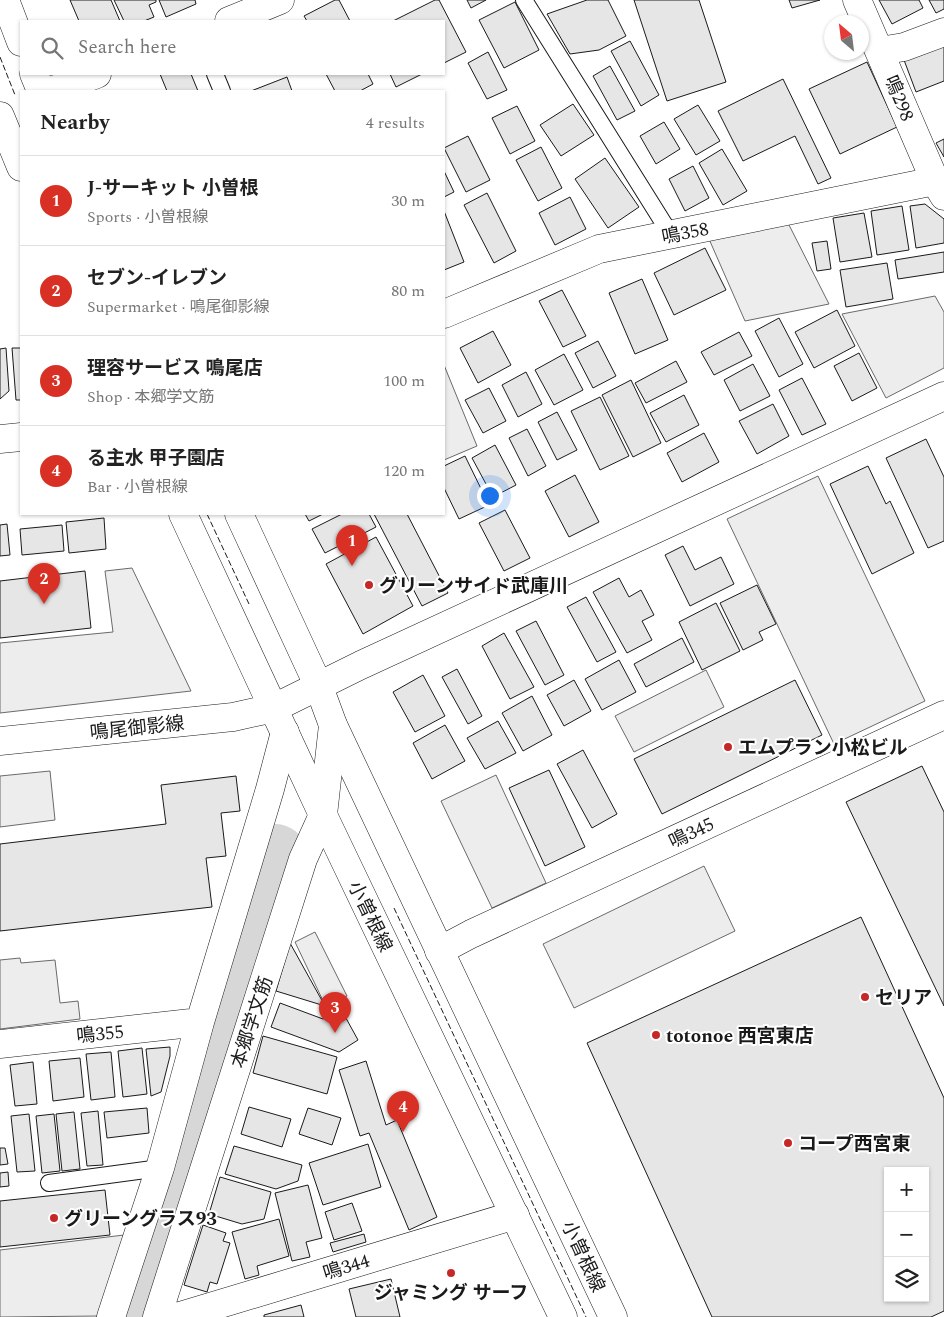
<!DOCTYPE html>
<meta charset="utf-8">
<style>
:root{--surface:#fff;--page:#f6f6f6;--text:#222;--muted:#767676;--line:#e0e0e0;--accent:#d93025}
body{margin:0;font-family:Spectral,"Noto Sans JP",serif;background:var(--page);color:var(--text)}
.controls{position:absolute;right:15px;bottom:15px;display:grid;overflow:hidden;border-radius:0px;box-shadow:0 1px 4px #0004}
.controls button{width:45px;height:45px;display:grid;place-items:center;padding:0;border:0;border-bottom:1px solid var(--line);background:var(--surface);color:var(--text);font:25px sans-serif}
.compass{position:absolute;left:824px;top:15px;width:45px;height:45px;border-radius:50%;background:var(--surface);box-shadow:0 1px 4px #0004;rotate:332deg}
.you{position:absolute;left:489px;top:495px;width:18px;height:18px;margin:-12px;border:4px solid #fff;border-radius:50%;background:#1a73e8;box-shadow:0 0 0 8px #1a73e833}
.badge{display:grid;place-items:center;width:32px;height:32px;border-radius:50%;background:var(--accent);color:#fff;font-size:16px;font-weight:700}
.pin{position:absolute;translate:-50% -41px;filter:drop-shadow(0 1px 2px #0008)}
.pin::after{content:'';position:absolute;top:26px;width:18px;height:15px;background:inherit;clip-path:polygon(0 0,100% 0,50% 100%)}
.list{margin:0;padding:0;list-style:none}
h2{display:flex;justify-content:space-between;align-items:center;height:65px;margin:0;padding:0 20px;font-size:21px}
h2 small{font-size:16px;font-weight:400;color:var(--muted)}
.list li{display:grid;grid-template-columns:32px 1fr auto;gap:15px;align-items:center;box-sizing:border-box;height:90px;padding:0 20px;border-top:1px solid var(--line)}
.list b{display:block;font-size:19px;white-space:nowrap}
.list p{margin:0;font-size:16px;white-space:nowrap;color:var(--muted)}
.list em{font-size:16px;font-style:normal;color:var(--muted)}
.icon{flex:none;width:28px;height:28px;fill:none;stroke:currentColor;stroke-width:2;stroke-linecap:round;stroke-linejoin:round}
.map{position:relative;flex:none;width:944px;height:1317px;overflow:hidden}
.search{position:absolute;background:var(--surface);box-shadow:0 1px 4px #0004;left:20px;top:20px;width:425px;height:55px;display:flex;align-items:center;gap:12px;box-sizing:border-box;padding:0 18px;border-radius:0px;color:var(--muted);font-size:19px}
.panel{position:absolute;background:var(--surface);box-shadow:0 1px 4px #0004;left:20px;top:90px;width:425px;height:425px;border-radius:0px}
.map>svg:first-child{display:block}
.built{fill:#ededed;stroke:#6a6a6a}
.lines{fill:none;stroke-linecap:round;stroke-linejoin:round}
.river{stroke:#d7d7d7;stroke-width:66}
.building{fill:#e6e6e6;stroke:#1a1a1a;fill-rule:evenodd}
.service-casing{stroke:#1a1a1a;stroke-width:18}
.minor-casing{stroke:#1a1a1a;stroke-width:29}
.tertiary-casing{stroke:#1a1a1a;stroke-width:29}
.service{stroke:#fff;stroke-width:16}
.minor{stroke:#fff;stroke-width:28}
.tertiary{stroke:#fff;stroke-width:28}
.fence{stroke:#1a1a1a;stroke-width:1;stroke-dasharray:6 2.5;stroke-linecap:butt}
.poi-dot{fill:#c62828;stroke:#fff;stroke-width:2}
.labels{text-anchor:middle;stroke-width:4;stroke-linejoin:round;paint-order:stroke}
.street-label{font-size:19px;fill:#1a1a1a;stroke:#fff}
.poi-label{font-size:19px;font-weight:bold;fill:#1a1a1a;stroke:#fff;text-anchor:start}
</style>
<div class="map">
<svg width="944" height="1317" viewBox="0 0 944 1317">
<rect width="100%" height="100%" fill="#fff"/>
<!-- built -->
<path class="built" d="M786 219 829 304 745 321 709 239Z
M935 296 944 312V368L886 398 842 314Z
M444 365 477 446 444 460Z
M818 476 925 701 834 744 727 519Z
M132 568 191 691 0 713V643L113 632 105 571Z
M706 670 724 707 634 752 615 716Z
M50 771 55 820 0 827V776Z
M496 775 546 883 492 908 441 801Z
M704 866 735 931 574 1008 543 944Z
M315 932 347 996 326 1007 295 942Z
M20 958 21 963 55 960 60 1003 78 1001 80 1019 0 1029V960Z
M124 1235 100 1316 0 1317V1250Z"/>
<g class="lines">
<!-- river -->
<path class="river" d="M134 1317 275 857"/>
</g>
<!-- building -->
<path class="building" d="M70 0H111L120 21H79Z
M114 0H156V2L149 5 154 17 144 21H124Z
M159 0H195L196 4 166 17Z
M335 0H339L350 21H307L304 16Z
M435 0H439L466 52 444 63V21H393Z
M467 0H486L471 8Z
M587 0H608L626 36 599 50 570 54 547 14Z
M634 0H699L726 82 667 101Z
M789 0H820L792 8Z
M879 0H919L923 8 892 24Z
M929 0H944V9L936 13Z
M515 2 539 50 504 68 479 20Z
M630 41 659 95 641 106 611 51Z
M944 44V81L916 92 904 60Z
M488 52 507 90 487 99 468 63Z
M867 62 897 127 840 154 809 89Z
M610 66 635 111 617 120 593 76Z
M160 74H191L198 91H167Z
M326 74H368L373 84 360 91H335Z
M390 74H422L396 87Z
M287 77 292 91H251Z
M783 79 831 178 818 184 795 136 743 161 718 111Z
M573 104 594 135 561 156 540 125Z
M698 105 720 141 696 155 674 119Z
M517 106 535 141 510 154 492 118Z
M664 122 680 149 656 164 640 136Z
M468 136 490 180 466 192 444 148Z
M944 139V157L936 143Z
M541 147 562 188 538 201 516 160Z
M722 149 747 191 723 205 699 163Z
M605 158 639 207 608 228 575 179Z
M693 166 709 198 685 211 669 179Z
M444 171 454 192 444 197Z
M487 193 516 251 494 263 464 205Z
M570 197 586 229 555 245 539 213Z
M925 204 944 219V243L916 248 910 206Z
M902 206 909 250 877 255 871 211Z
M444 211 464 262 444 270Z
M864 213 872 257 840 262 833 218Z
M827 241 831 269 817 271 812 243Z
M705 248 726 290 674 315 654 273Z
M944 252V272L898 279 895 260Z
M887 263 893 299 846 307 840 270Z
M642 279 668 340 635 354 609 293Z
M562 290 586 336 563 347 539 301Z
M837 310 855 346 814 368 795 332Z
M779 318 803 364 779 377 755 331Z
M493 331 511 365 478 383 460 348Z
M739 332 752 356 714 375 701 352Z
M598 341 616 376 593 388 575 353Z
M6 348 9 391 0 399V349Z
M12 348H21V400H16Z
M859 353 877 388 852 401 834 366Z
M564 354 583 390 554 405 535 370Z
M676 361 687 382 646 403 635 383Z
M753 364 770 396 740 411 724 380Z
M526 372 542 404 518 417 502 385Z
M802 378 826 424 802 435 779 390Z
M631 380 661 443 633 457 602 395Z
M489 388 506 421 483 433 465 400Z
M684 395 699 425 666 442 650 413Z
M600 397 629 456 600 470 571 411Z
M773 404 789 436 757 454 739 421Z
M557 412 577 450 557 460 538 422Z
M527 429 546 466 528 476 509 438Z
M704 433 719 462 682 482 667 453Z
M926 439 944 477V541L928 548 886 458Z
M495 445 516 485 493 497 472 458Z
M465 456 489 505 459 519 444 488V466Z
M868 466 886 504 890 501 914 553 872 574 830 484Z
M575 475 599 522 569 537 545 491Z
M505 510 530 558 504 571 479 523Z
M305 514H323L309 521Z
M342 514H369L376 527 325 553 312 529Z
M374 514H407L448 593 422 606Z
M104 518 106 549 69 553 66 522Z
M7 524 10 555 0 556V525Z
M62 525 64 551 22 555 20 529Z
M376 537 413 606 363 634 326 564Z
M683 546 695 570 721 557 734 584 690 606 665 555Z
M85 571 91 628 0 638V581Z
M619 578 629 597 641 590 654 615 642 621 652 640 627 653 593 592Z
M757 585 776 624 759 632 763 640 743 650 720 603Z
M586 597 616 652 597 662 567 607Z
M716 603 740 651 702 670 679 622Z
M536 621 564 675 545 685 516 631Z
M504 633 534 687 510 699 482 646Z
M682 638 694 662 646 687 634 664Z
M619 660 636 692 602 710 585 679Z
M457 669 482 716 468 724 442 677Z
M423 675 445 716 415 732 393 692Z
M574 680 591 711 564 726 547 695Z
M795 680 822 735 662 814 634 759Z
M532 696 552 735 523 751 502 713Z
M498 721 516 753 485 769 467 738Z
M445 725 465 761 432 779 413 743Z
M583 750 617 814 592 828 557 764Z
M922 766 944 812V1006L846 802Z
M549 770 585 847 545 866 509 788Z
M236 776 240 811 221 813 226 856 206 858 212 907 0 931V844L166 824 161 785Z
M861 917 944 1098V1311L931 1317H712L587 1043ZM888 1171H925V1298H888Z
M290 943 325 1006 276 991Z
M280 1003 323 1019 341 1009 358 1040 339 1052 271 1027Z
M263 1036 337 1057 327 1094 253 1073Z
M170 1047V1056L161 1092 151 1096 146 1049Z
M142 1048 147 1094 123 1097 118 1051Z
M111 1052 115 1097 91 1100 86 1054Z
M80 1058 84 1097 53 1101 49 1061Z
M366 1061 386 1125 397 1120 437 1217 409 1230 369 1133 360 1136 339 1070Z
M33 1062 37 1104 15 1106 10 1065Z
M249 1107 291 1119 282 1147 241 1134Z
M147 1108 149 1133 107 1138 104 1112Z
M308 1108 341 1118 332 1145 299 1134Z
M98 1111 103 1165 87 1166 81 1113Z
M74 1112 80 1169 62 1171 56 1114Z
M29 1114 35 1171 17 1172 11 1116Z
M54 1114 60 1171 42 1173 36 1116Z
M368 1144 381 1187 323 1205 309 1163Z
M234 1146 302 1165 298 1181 276 1189 225 1174Z
M0 1148H5L8 1164 0 1165Z
M8 1172 9 1186 0 1187V1173Z
M220 1177 271 1192 264 1219 242 1224 209 1214Z
M308 1185 322 1238 306 1242 310 1257 292 1261 275 1193Z
M105 1190 110 1235 0 1247V1201Z
M352 1203 362 1231 334 1240 325 1212Z
M279 1219 289 1256 257 1266 259 1275 245 1279 232 1232Z
M203 1225 226 1233 223 1241 230 1243 217 1284 210 1282 207 1292 184 1285Z
M364 1234 366 1242 333 1252 330 1243Z
M391 1279 400 1317H356L349 1289Z
M301 1305 304 1317H264V1315Z"/>
<g class="lines">
<defs>
<path id="service" d="M524 0 671 235
M215 74 222 91
M49 1183 160 1168"/>
<path id="minor" d="M857 0 935 181 944 196
M229 21 280 0
M880 51 904 47 944 32
M51 91 97 74
M444 314 599 249 935 181
M0 439 21 437
M274 708 361 665 944 396
M439 951 471 934 944 715
M0 1044 200 1022
M111 1317 160 1168 200 1022 270 789 285 732
M157 1317 303 859 323 815 333 725
M177 1317 515 1215"/>
<path id="tertiary" d="M5 0 21 42
M34 74 41 91
M0 116 21 167
M183 514 323 815 563 1317
M239 514 319 687 333 725 613 1317
M0 741 233 717 274 708"/>
</defs>
<!-- service casing -->
<use href="#service" class="service-casing"/>
<!-- minor casing -->
<use href="#minor" class="minor-casing"/>
<!-- tertiary casing -->
<use href="#tertiary" class="tertiary-casing"/>
<!-- service -->
<use href="#service" class="service"/>
<!-- minor -->
<use href="#minor" class="minor"/>
<!-- tertiary -->
<use href="#tertiary" class="tertiary"/>
<!-- fence -->
<path class="fence" d="M0 57 15 95
M207 514 249 604
M394 908 586 1317"/>
</g>
<!-- markers -->
<g class="poi-dot">
<circle cx="369" cy="585" r="5"/>
<circle cx="728" cy="747" r="5"/>
<circle cx="865" cy="997" r="5"/>
<circle cx="656" cy="1035" r="5"/>
<circle cx="788" cy="1143" r="5"/>
<circle cx="54" cy="1218" r="5"/>
<circle cx="451" cy="1273" r="5"/>
</g>
<g class="labels">
<!-- street labels -->
<g class="street-label">
<text transform="translate(900 98) rotate(67)" y="7">鳴298</text>
<text transform="translate(685 232) rotate(-11)" y="7">鳴358</text>
<text transform="translate(137 727) rotate(-6)" y="7">鳴尾御影線</text>
<text transform="translate(691 832) rotate(-25)" y="7">鳴345</text>
<text transform="translate(371 916) rotate(64)" y="7">小曽根線</text>
<text transform="translate(251 1022) rotate(-72)" y="7">本郷学文筋</text>
<text transform="translate(100 1033) rotate(-6)" y="7">鳴355</text>
<text transform="translate(584 1256) rotate(65)" y="7">小曽根線</text>
<text transform="translate(346 1266) rotate(-17)" y="7">鳴344</text>
</g>
<!-- poi labels -->
<g class="poi-label">
<text x="379" y="592">グリーンサイド武庫川</text>
<text x="738" y="754">エムプラン小松ビル</text>
<text x="875" y="1004">セリア</text>
<text x="666" y="1042">totonoe 西宮東店</text>
<text x="798" y="1150">コープ西宮東</text>
<text x="64" y="1225">グリーングラス93</text>
<text x="451" y="1299" text-anchor="middle">ジャミング サーフ</text>
</g>
</g>
</svg>
<div class="controls">
<button>+</button>
<button>−</button>
<button><svg class="icon" aria-label="layers" viewBox="0 0 24 24"><path d="M12 4l9 5-9 5-9-5zM3 14l9 5 9-5"/></svg></button>
</div>
<svg class="compass" viewBox="-18 -18 36 36"><path d="M0-13l5 13h-10z" fill="#e53935"/><path d="M0 13l5-13h-10z" fill="#767676"/></svg>
<div class="you"></div>
<div class="pin badge" style="left:352px;top:566px">1</div>
<div class="pin badge" style="left:44px;top:604px">2</div>
<div class="pin badge" style="left:335px;top:1033px">3</div>
<div class="pin badge" style="left:403px;top:1132px">4</div>
<div class="search"><svg class="icon" aria-label="search" viewBox="0 0 24 24"><circle cx="10" cy="10" r="6"/><path d="M15 15l6 6"/></svg>Search here</div>
<section class="panel">
<h2>Nearby<small>4 results</small></h2>
<ul class="list">
<li><span class="badge">1</span><div><b>J-サーキット 小曽根</b><p>Sports · 小曽根線</p></div><em>30 m</em></li>
<li><span class="badge">2</span><div><b>セブン-イレブン</b><p>Supermarket · 鳴尾御影線</p></div><em>80 m</em></li>
<li><span class="badge">3</span><div><b>理容サービス 鳴尾店</b><p>Shop · 本郷学文筋</p></div><em>100 m</em></li>
<li><span class="badge">4</span><div><b>る主水 甲子園店</b><p>Bar · 小曽根線</p></div><em>120 m</em></li>
</ul>
</section>
</div>
